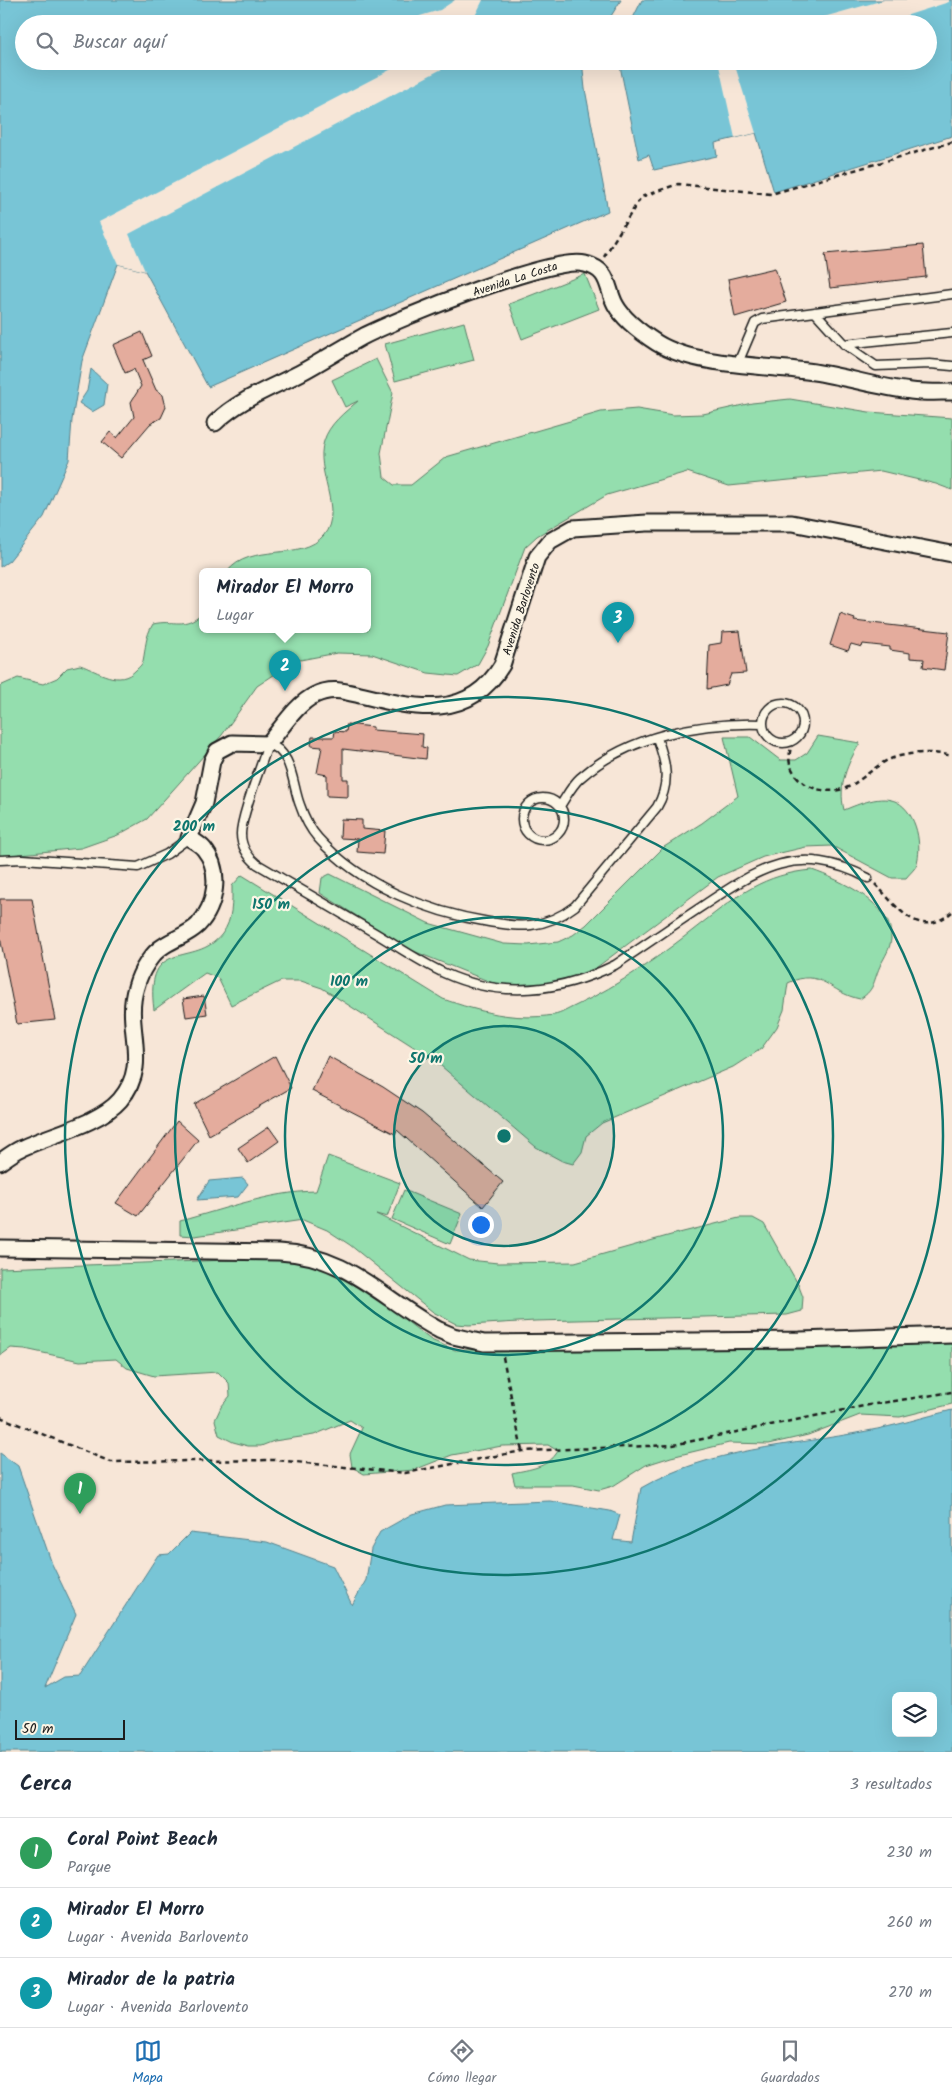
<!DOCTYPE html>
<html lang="es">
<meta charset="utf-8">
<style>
:root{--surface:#fff;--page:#f2f2f3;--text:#1f2937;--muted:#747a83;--line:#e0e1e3;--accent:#1f6fb2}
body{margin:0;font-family:Kalam,sans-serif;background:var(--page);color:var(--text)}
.controls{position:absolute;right:15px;bottom:15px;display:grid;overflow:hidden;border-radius:8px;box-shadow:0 5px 20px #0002}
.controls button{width:45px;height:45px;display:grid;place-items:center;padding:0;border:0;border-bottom:1px solid var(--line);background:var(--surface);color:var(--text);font:25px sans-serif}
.scale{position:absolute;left:15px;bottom:12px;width:110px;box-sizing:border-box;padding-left:5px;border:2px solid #1c1c1c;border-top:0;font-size:14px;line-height:18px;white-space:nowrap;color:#1c1c1c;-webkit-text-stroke:4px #fcf5e5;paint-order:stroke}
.you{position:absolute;left:480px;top:1224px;width:18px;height:18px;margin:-12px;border:4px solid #fff;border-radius:50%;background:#1a73e8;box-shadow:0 0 0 8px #1a73e833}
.badge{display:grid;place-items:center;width:32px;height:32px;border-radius:50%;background:var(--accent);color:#fff;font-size:16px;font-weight:700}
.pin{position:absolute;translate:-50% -41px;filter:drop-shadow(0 1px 2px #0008)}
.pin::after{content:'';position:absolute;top:26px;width:18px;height:15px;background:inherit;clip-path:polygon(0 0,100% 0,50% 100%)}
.popup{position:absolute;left:199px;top:568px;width:172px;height:65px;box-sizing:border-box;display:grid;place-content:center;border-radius:8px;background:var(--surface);filter:drop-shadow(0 1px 4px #0005);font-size:16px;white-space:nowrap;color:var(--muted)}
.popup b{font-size:19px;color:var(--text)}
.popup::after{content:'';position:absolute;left:50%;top:100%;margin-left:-10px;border:10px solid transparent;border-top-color:var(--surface)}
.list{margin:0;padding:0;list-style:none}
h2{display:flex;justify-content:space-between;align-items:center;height:65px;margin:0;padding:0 20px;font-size:21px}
h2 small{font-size:16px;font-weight:400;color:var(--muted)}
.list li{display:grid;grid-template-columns:32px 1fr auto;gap:15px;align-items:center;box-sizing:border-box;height:70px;padding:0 20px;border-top:1px solid var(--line)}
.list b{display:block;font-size:19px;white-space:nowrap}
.list p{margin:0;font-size:16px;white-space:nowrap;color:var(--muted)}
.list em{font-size:16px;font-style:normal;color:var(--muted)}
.icon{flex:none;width:28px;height:28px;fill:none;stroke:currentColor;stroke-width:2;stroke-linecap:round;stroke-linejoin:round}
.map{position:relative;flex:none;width:952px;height:1752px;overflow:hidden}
.search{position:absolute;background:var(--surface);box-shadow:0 5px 20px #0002;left:15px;right:15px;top:15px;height:55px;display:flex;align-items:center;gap:12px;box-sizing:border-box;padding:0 18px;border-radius:28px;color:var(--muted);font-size:19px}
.sheet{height:275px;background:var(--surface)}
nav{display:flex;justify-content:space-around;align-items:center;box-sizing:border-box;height:70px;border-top:1px solid var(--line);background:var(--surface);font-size:14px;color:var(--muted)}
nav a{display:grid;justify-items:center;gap:2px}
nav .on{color:var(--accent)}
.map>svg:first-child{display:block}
.green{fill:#94deae;stroke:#587d65}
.water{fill:#78c5d6;stroke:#53818c;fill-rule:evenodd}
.pier{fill:#f7e6d7}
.building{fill:#e4ac9d;stroke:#1c1c1c}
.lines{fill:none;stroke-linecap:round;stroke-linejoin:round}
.lane-casing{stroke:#1c1c1c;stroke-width:11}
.street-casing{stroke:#1c1c1c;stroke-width:19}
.path{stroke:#1c1c1c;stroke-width:2.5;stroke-dasharray:5 4;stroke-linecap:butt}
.lane{stroke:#fcf5e5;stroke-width:8}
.street{stroke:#fcf5e5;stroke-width:15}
.ring{fill:none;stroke:#0f766e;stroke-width:2.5}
.labels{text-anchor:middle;stroke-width:4.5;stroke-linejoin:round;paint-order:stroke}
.street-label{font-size:12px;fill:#1c1c1c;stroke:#fcf5e5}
.centre{fill:#0f766e;stroke:#fcf5e5;stroke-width:2.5}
.ring-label{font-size:15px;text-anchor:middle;font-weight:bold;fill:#0f766e;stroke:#fcf5e5;stroke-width:4.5;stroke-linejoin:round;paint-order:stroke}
</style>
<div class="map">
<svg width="952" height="1752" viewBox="0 0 952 1752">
<rect width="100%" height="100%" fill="#f7e6d7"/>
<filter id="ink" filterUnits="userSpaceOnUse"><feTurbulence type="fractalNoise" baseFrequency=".02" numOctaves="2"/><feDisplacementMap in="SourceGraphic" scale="10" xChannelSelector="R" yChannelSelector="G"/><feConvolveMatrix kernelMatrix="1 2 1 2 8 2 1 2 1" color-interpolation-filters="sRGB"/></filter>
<g filter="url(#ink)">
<!-- green -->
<path class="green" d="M585 274 599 309 522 339 509 304Z
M464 322 474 360 395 381 385 344Z
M376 359 393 393 381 453 384 477 394 485H411L446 457 601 412 637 409 673 415 703 414 752 403 790 399 869 412 952 418V490L936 484 881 471 729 486 687 472 607 495 537 536 525 547 488 646 478 664 458 676 428 673 372 654 337 653 295 661 257 686 222 735 147 819 118 835 81 848 0 856V686L18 678 43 684 57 678 67 668 80 665C98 671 119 688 136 670 139 667 142 665 143 661 146 647 145 637 153 624 175 619 184 630 202 613V630H368V572H227C250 542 302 562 324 535 344 510 314 471 324 441 329 424 345 412 358 401L345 407 332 380Z
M818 736 860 743C847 764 838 785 844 810 859 804 881 794 897 802 917 813 923 846 916 866 914 870 909 874 906 878H892L832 846 806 847 763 857 718 877 585 976 531 990 493 983 411 950 320 893 322 878 330 874 428 923 504 944 528 945 558 942 573 935 586 925 664 847 702 823 738 796 724 737H750L780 760H796L807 753Z
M812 870C840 880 894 904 891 939 890 949 885 956 881 964 873 980 876 989 860 999 829 993 822 967 788 983L784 1010 777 1027 761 1049 733 1067 602 1123 586 1136 582 1152 573 1164 562 1161 536 1147 434 1060 322 988 301 981H281L231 1005 218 978 205 973 154 1010C144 935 195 969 222 934 233 920 232 902 232 886L242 875 443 999C480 1012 514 1021 554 1015 561 1014 568 1009 575 1006 620 985 663 954 702 923 738 895 764 874 812 870Z
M328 1156 400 1183 387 1217 376 1214 469 1260 498 1263 575 1262 671 1235 739 1218H753L764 1224 798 1284 803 1297 802 1311 787 1315 535 1321 469 1325 456 1324 433 1312 350 1245 327 1230 303 1220 195 1236 180 1235V1221C225 1209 269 1192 316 1191Z
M404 1190 462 1214 450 1244 392 1219Z
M297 1253 342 1271 431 1340 455 1350 592 1349 782 1343H952V1404L900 1417 860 1415 808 1435 769 1444 729 1443 671 1457 646 1465 613 1486 599 1490 573 1485H515L512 1473C530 1469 548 1468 558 1451L548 1445 502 1446 452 1455 414 1470 364 1474 352 1467 350 1454 362 1428 350 1420 314 1435 274 1441 261 1446H248L233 1442 219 1435 215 1420 221 1407 230 1396 229 1383 218 1372 154 1376 127 1368 116 1359 80 1361 25 1349 11 1348 0 1356V1268L229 1260Z"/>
<!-- water -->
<path class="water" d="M0 0H621L606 24H24V61H585L583 70 585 89 608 211 208 387 145 271 118 264 82 361 72 420 69 460 44 517 9 561 0 567Z
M642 0H952V136L774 192 756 133 715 143 717 156 654 170 649 155 639 159 619 61H928V24H630Z
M91 369 107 384 104 405 92 412 79 403 87 391Z
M243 1178 248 1184 238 1197 197 1200 209 1181Z
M952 1410V1752H0V1453L18 1466 52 1564 76 1614 45 1688 64 1677 80 1676 158 1555 169 1554 190 1533 267 1542 333 1566 352 1605 366 1580 371 1549 380 1532 412 1514 445 1505 550 1501 610 1511 620 1515 613 1540 631 1542 641 1488C710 1448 791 1446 867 1431 895 1426 924 1417 952 1410ZM896 1696H933V1733H896Z"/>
<!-- pier -->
<path class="pier" d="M455 0H483L471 24H411L420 16 440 10Z
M884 0H949V2L880 24H799Z
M407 61H457L129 234 145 271 118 264 99 222Z
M718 61H759L736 69 756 133 735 138Z"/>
<!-- building -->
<path class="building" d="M923 245 926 277 830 288 825 254Z
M775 268 786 302 735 317 728 279Z
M142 332 152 356 143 360 156 390 163 395 166 407 161 418 150 424 121 458 102 442 110 432 117 438 134 417 131 402 141 386 134 369 125 373 113 345Z
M840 614 855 619 854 621 949 632 944 670 923 667 924 659 910 658V653L890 650V647L863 644 862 647 851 644 848 651 830 645Z
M740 631 746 673 731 674 727 685 707 689 709 645 721 643 722 632Z
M347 724 373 727V730L423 734 422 747 427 748 426 759 343 749V779H348V797L327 796V775L317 773 322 747 311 746 312 737H334L335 731 346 732Z
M341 819 362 820V829L385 831 383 854 357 852 358 839 340 838Z
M0 899H32L55 1020 17 1024 0 937Z
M204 996 207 1014 186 1017 183 999Z
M275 1056 291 1088 209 1135 194 1104Z
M328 1056 383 1087 422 1113 503 1182 483 1207 397 1130 395 1134 312 1091Z
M177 1121 198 1140 138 1216 116 1203Z
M269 1127 279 1141 248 1163 238 1148Z"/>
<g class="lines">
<defs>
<path id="lane" d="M815 312 844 344 876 366 930 364 952 366
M844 344 952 333
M738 363 755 323 762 319 952 294
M763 723a20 20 0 1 1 40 0a20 20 0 1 1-40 0Z
M657 738C666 762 671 783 657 807L575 906C562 916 548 923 531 925 517 927 503 924 489 922 428 912 361 886 318 838 310 829 304 817 300 805 292 785 293 751 268 744 262 764 241 816 241 834 241 846 248 857 257 864 296 887 336 910 375 933 397 946 420 962 444 973 501 999 560 992 615 965 644 946 672 926 701 907 759 868 798 842 868 878
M522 819a21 21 0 1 1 42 0a21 21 0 1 1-42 0Z
M560 806C566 797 572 785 580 778 629 735 700 722 763 724
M0 860 23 859 138 867 167 854 189 838"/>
<path id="street" d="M215 423C240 399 269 389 300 373 321 362 342 348 364 336 398 319 553 255 585 264 610 270 606 286 615 304 623 319 643 334 657 343 696 367 768 365 814 372 846 377 878 387 911 391 924 393 938 392 952 392
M0 1162C7 1157 15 1151 22 1148 52 1134 99 1124 120 1100 152 1063 123 1028 136 987 140 972 151 953 165 945 176 938 189 934 198 925 216 906 222 871 204 849 200 844 194 841 189 838L204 803 212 761 217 751 232 743 268 744C282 728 296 704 315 695 331 687 344 691 360 695 414 708 468 722 502 665L537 557 550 541 573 528 647 523H792L952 554
M0 1248 279 1252C348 1255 382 1299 439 1330L453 1336 484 1343 800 1340 952 1335"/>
</defs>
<!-- lane casing -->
<use href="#lane" class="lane-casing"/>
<!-- street casing -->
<use href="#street" class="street-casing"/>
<!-- path -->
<path class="path" d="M604 257 641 197 678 184 771 194 952 142
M792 741C791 748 788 757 790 764 797 786 822 795 843 789 857 785 873 767 888 760 906 752 933 751 952 756
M875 884C898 907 918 941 952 912
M503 1357 522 1451
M0 1417 111 1462 276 1460 405 1473 522 1451 673 1445 869 1405 952 1392"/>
<!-- lane -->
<use href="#lane" class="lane"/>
<!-- street -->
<use href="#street" class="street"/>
</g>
</g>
<!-- distance rings -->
<circle cx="504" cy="1136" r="110" fill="#0f766e" fill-opacity=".12"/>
<g class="ring">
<circle cx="504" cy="1136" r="110"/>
<circle cx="504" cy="1136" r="219"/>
<circle cx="504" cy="1136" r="329"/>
<circle cx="504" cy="1136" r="439"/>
</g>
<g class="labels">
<!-- street labels -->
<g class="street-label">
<text transform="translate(515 279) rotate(-18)" y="4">Avenida La Costa</text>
<text transform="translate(521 609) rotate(-72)" y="4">Avenida Barlovento</text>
</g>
</g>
<circle cx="504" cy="1136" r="8" class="centre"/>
<g class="ring-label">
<text x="194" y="831">200 m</text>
<text x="271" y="909">150 m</text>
<text x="349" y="986">100 m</text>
<text x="426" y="1063">50 m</text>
</g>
</svg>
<div class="controls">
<button><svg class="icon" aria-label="layers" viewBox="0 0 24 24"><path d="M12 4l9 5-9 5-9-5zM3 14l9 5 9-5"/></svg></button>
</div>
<div class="scale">50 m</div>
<div class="you"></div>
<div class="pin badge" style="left:80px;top:1514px;background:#2e9e5b">1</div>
<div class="pin badge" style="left:285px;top:691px;background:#0f9aa8">2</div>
<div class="popup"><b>Mirador El Morro</b>Lugar</div>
<div class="pin badge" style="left:618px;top:643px;background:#0f9aa8">3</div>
<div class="search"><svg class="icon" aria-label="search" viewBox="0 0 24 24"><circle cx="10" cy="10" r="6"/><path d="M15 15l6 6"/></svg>Buscar aquí</div>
</div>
<section class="sheet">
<h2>Cerca<small>3 resultados</small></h2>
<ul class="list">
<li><span class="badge" style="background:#2e9e5b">1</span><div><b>Coral Point Beach</b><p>Parque</p></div><em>230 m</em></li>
<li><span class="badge" style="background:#0f9aa8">2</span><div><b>Mirador El Morro</b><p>Lugar · Avenida Barlovento</p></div><em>260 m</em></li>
<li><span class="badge" style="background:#0f9aa8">3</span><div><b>Mirador de la patria</b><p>Lugar · Avenida Barlovento</p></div><em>270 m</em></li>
</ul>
</section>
<nav>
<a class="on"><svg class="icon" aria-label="map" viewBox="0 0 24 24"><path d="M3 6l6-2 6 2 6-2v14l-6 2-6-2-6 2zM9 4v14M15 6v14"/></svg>Mapa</a>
<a><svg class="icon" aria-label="directions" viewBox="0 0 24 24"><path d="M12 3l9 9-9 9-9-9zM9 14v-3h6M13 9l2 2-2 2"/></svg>Cómo llegar</a>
<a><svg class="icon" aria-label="saved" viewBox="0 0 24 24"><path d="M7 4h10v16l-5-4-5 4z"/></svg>Guardados</a>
</nav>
